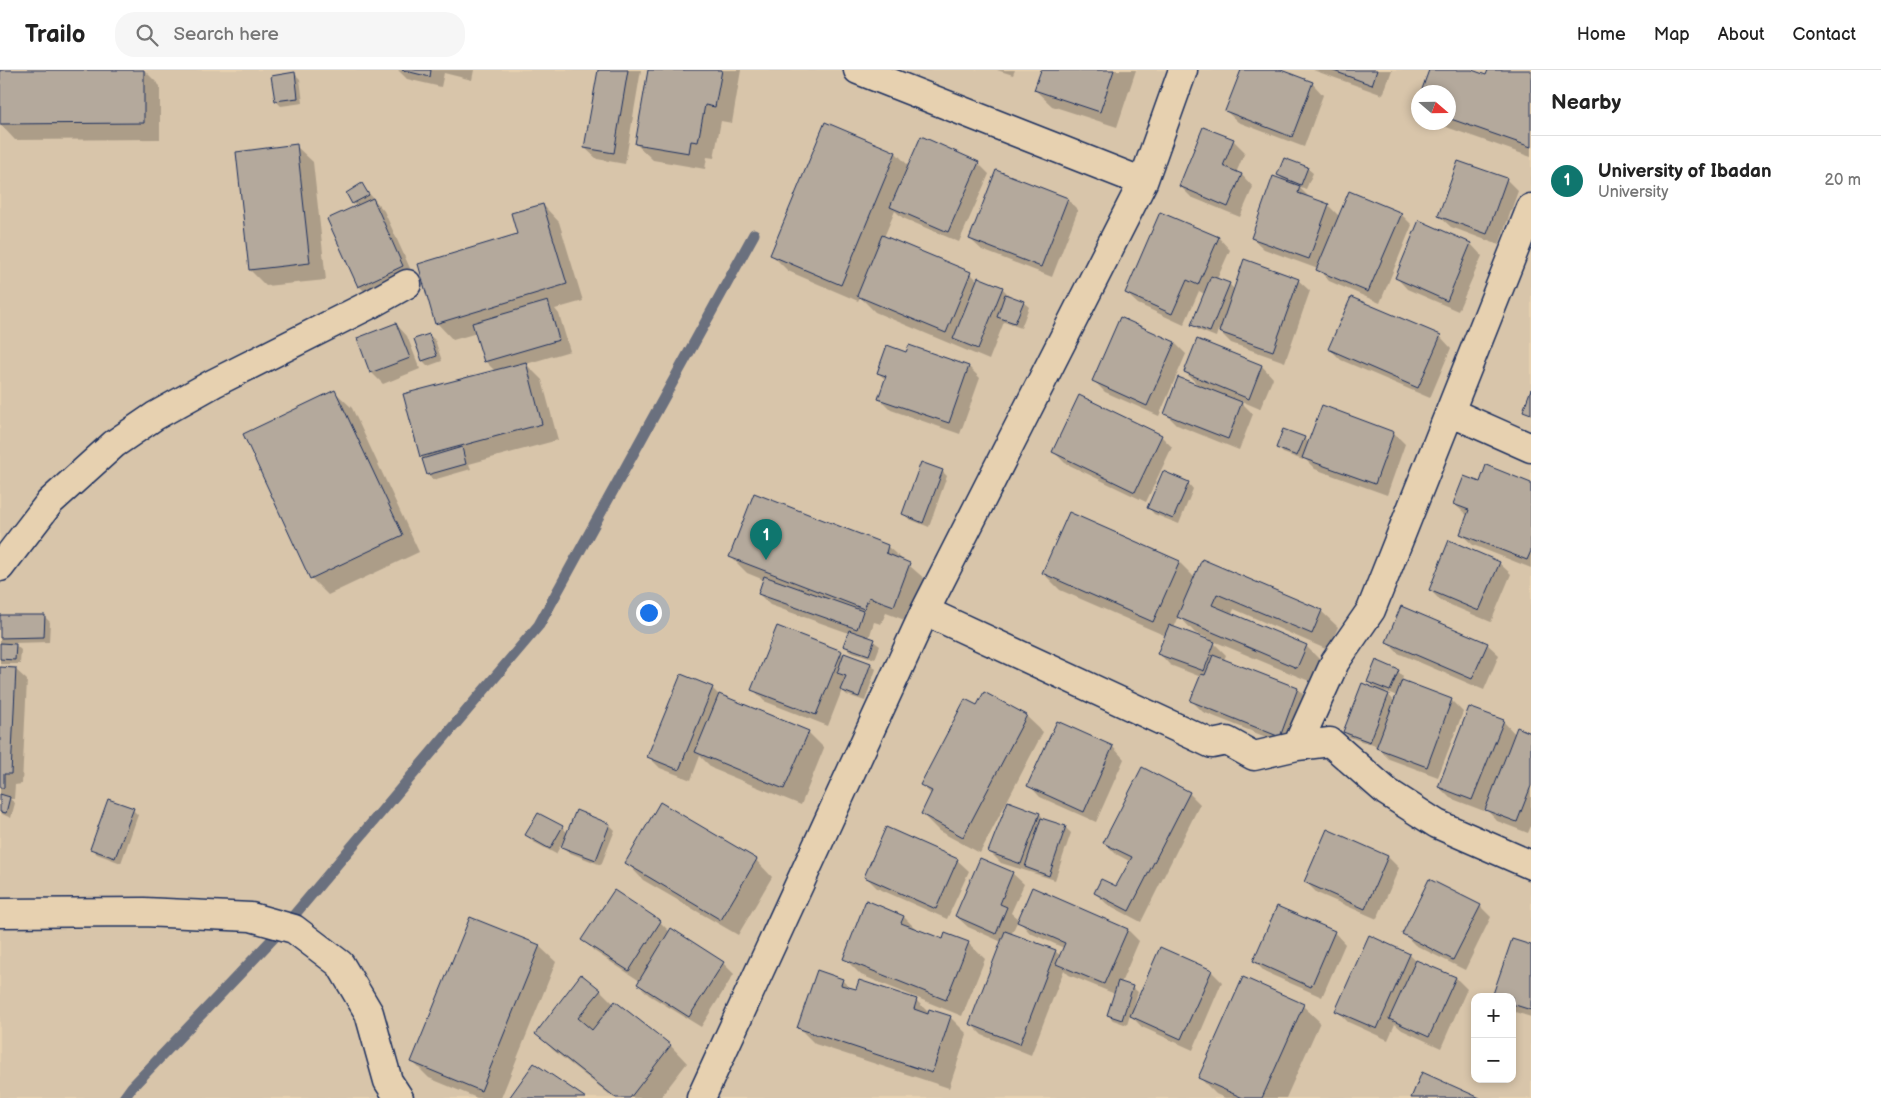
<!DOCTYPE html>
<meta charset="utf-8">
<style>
:root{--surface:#fff;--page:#f6f6f6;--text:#222;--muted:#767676;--line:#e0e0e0;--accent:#0f766e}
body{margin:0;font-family:"Balsamiq Sans",sans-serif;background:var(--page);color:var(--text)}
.controls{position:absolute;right:15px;bottom:15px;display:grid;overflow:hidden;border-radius:10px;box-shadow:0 2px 8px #0003}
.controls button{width:45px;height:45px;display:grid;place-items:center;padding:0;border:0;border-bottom:1px solid var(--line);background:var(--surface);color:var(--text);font:25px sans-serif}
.compass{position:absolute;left:1411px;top:15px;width:45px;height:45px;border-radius:50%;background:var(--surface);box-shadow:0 2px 8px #0003;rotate:110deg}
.you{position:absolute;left:648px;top:542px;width:18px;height:18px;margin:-12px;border:4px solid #fff;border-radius:50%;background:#1a73e8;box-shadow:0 0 0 8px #1a73e833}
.badge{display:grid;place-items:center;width:32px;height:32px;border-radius:50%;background:var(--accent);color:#fff;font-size:16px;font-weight:700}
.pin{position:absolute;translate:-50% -41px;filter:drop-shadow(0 1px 2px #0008)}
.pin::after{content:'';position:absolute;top:26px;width:18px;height:15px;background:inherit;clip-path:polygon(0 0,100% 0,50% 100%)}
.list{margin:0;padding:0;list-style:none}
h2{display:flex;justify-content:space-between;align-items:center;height:65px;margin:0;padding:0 20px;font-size:21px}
h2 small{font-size:16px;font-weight:400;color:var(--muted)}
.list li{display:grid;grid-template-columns:32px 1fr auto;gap:15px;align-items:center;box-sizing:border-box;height:90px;padding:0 20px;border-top:1px solid var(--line)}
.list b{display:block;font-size:19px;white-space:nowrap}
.list p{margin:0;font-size:16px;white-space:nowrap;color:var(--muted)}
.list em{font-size:16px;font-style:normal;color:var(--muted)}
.icon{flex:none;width:28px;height:28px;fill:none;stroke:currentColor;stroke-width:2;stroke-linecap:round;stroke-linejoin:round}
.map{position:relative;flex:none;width:1531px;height:1028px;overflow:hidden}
header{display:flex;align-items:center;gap:30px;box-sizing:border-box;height:70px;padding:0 25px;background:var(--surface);border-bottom:1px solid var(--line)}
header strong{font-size:24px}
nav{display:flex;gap:28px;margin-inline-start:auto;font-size:18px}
.search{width:350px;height:45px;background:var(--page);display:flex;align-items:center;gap:12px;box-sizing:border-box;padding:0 18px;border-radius:20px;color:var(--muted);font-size:19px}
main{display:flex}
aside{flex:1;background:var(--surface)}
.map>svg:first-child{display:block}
.built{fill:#d8c5aa;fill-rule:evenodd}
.shadow{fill:#0003;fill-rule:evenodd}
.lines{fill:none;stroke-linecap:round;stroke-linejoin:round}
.stream{stroke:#6b6f7e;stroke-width:11}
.building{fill:#b4a99c;stroke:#1b2f5e}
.minor-casing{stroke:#1b2f5e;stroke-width:31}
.minor{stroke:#e7d1b0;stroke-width:28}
</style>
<header>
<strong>Trailo</strong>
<div class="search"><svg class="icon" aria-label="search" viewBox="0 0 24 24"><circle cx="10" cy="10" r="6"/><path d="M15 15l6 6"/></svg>Search here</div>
<nav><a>Home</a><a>Map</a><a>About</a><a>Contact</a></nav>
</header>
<main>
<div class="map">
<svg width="1531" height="1028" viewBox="0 0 1531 1028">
<rect width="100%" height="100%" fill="#e7d1b0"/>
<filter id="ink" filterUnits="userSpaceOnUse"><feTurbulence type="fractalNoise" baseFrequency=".02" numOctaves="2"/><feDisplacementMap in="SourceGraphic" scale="10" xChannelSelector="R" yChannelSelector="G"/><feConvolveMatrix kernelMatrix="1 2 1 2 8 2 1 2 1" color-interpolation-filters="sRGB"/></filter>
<g filter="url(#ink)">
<!-- built -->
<path class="built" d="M0 0H1531V1028H0ZM1418 22H1448V52H1418ZM1475 927H1512V1009H1475Z"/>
<!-- shadow -->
<path class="shadow" d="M0 0H144L160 16V69L15 70 0 54Z
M398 0H474L472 10 444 3 441 17 407 9Z
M599 0H641L625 94 597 89 585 78Z
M649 0H741L732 53 721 51 714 88 707 87 705 99 653 90 636 74Z
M997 0H1015L1013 5Z
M1042 0H1136L1117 57 1052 36 1035 20Z
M1242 0H1277L1312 13 1323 25 1304 77 1238 52 1226 41Z
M1313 0H1392L1383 25Z
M1431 0H1468L1487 7 1489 0H1531V87L1435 53 1448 52V22H1423Z
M295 4 300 9 303 33 281 36 276 31Z
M826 54 896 83 909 96 978 93 989 104 959 172 903 148 895 141 884 167 970 203 978 211 1002 218 1011 227 1023 232 1029 237 1021 258 1004 252 989 290 875 242 860 227 858 231 788 201 772 185Z
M1233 70 1245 82 1236 103 1242 105 1253 117 1240 147 1191 127 1180 116Z
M296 76 313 92 326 210 266 216 250 200Z
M1459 92 1507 110 1518 121 1499 175 1451 157 1439 146Z
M1307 98 1313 103 1306 119 1298 116 1311 129 1328 135 1340 147 1401 144 1412 155 1380 233 1329 211 1318 199 1264 179 1252 168 1286 112 1278 105Z
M362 115 384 141 414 207 370 227 359 216 357 137 353 133Z
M1067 129 1078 140 1052 207 982 180 970 169Z
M543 135 559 152 583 231 555 239 559 244 570 281 526 294 542 310 558 370 469 394 471 399 433 410 428 405 421 386 495 301 485 291 477 263 453 270 437 253 519 165Z
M1161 144 1219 168 1230 180 1217 209 1229 214 1235 220 1298 210 1310 221 1285 292 1231 273 1218 260 1216 267 1198 260 1193 254 1205 224 1199 221 1184 255 1138 234 1126 223Z
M1420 152 1471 174 1482 186 1458 241 1407 219 1396 207Z
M1120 249 1175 273 1186 284 1159 346 1105 322 1094 311Z
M396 254 407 266 420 299 383 314 371 302Z
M429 265 435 270 442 291 428 296 423 291 416 270Z
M1440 266 1451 278 1430 328 1341 290 1330 279Z
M1198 271 1262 296 1273 308 1260 339 1239 330 1253 344 1239 380 1177 355 1166 344 1200 317 1185 302Z
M909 277 969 297 980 308 960 364 891 340 879 328 886 310 878 303 907 284Z
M335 322 352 338 419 482 328 525 311 508Z
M1322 337 1394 363 1405 374 1387 425 1315 399 1304 388 1303 390 1283 383 1278 377 1304 368 1309 373Z
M1161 366 1172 377 1146 432 1065 393 1054 382Z
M942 401 947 406 929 457 909 449 904 444Z
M1188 413 1193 419 1179 454 1154 444 1149 438Z
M1481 413 1531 414V498L1473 475 1461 464 1468 446 1454 434Z
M755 425 888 477 926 510 910 552 886 543 881 554 874 552 869 568 880 576 875 589 850 581 844 575 849 563 770 535 759 524 764 510 747 503 731 487Z
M1179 492 1195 508 1321 541 1338 557 1328 580 1234 539 1232 544 1306 576 1323 593 1314 613 1211 570 1226 585 1224 590 1298 619 1309 631 1291 677 1203 642 1192 631 1201 607 1170 595 1159 583 1166 566 1060 520 1043 503ZM1179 546 1195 563 1210 569 1209 571 1174 558Z
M1499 493 1511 504 1491 552 1441 531 1430 520Z
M44 546 50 552 49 572 13 573 21 580 20 594H0V547Z
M1387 572 1487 574 1499 585 1484 620 1398 583Z
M841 582 844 586 871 594 876 599 865 631 847 625 842 620 828 656 764 631 753 619Z
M0 598 15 599 27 610 22 714 15 715 14 729H10L15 733 11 748 0 743Z
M1398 601 1403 607 1401 612 1451 630 1463 642 1438 707 1389 689 1376 676 1349 667 1344 661 1377 620 1369 612ZM1385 621 1397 626 1395 632Z
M712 618 719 625 808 662 824 678 801 735 713 699 700 686 691 710 660 698 649 687Z
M978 637 1026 646 1043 662 980 783 939 761 922 744 932 725 922 715Z
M1503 651 1515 664H1531V756L1528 763 1497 751 1485 738 1484 741 1450 728 1439 717Z
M1057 653 1113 677 1124 689 1096 752 1040 727 1029 715Z
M1189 723 1200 734 1141 852 1107 834 1095 823 1117 818 1131 792 1116 784 1105 773Z
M1008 732 1040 744 1046 751 1065 757 1071 763 1055 810 1001 793 990 782Z
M133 740 138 745 121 793 97 784 92 779Z
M539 744 562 757 568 763 610 755 615 760 601 795 568 782 563 777 564 769 556 784 532 771 527 765Z
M1328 760 1388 787 1399 798 1377 849 1317 823 1306 812Z
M756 790 772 807 738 865 643 810 627 793Z
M957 790 969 801 947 849 877 818 866 807Z
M1012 803 1024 814 1011 843 1019 850 1128 860 1139 871 1121 913 1132 917 1138 922 1133 938 1211 901 1222 912 1193 980 1142 957 1130 945 1127 955 1113 950 1108 945 1115 924 1069 905 1064 900 1031 985 982 965 971 954 1002 872 968 857 956 846ZM1018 850 1030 863 1064 878 1061 886 1055 881 1011 865Z
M614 821 660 852 670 862 723 893 734 904 701 957 649 925 638 914 640 911 594 881 583 869Z
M867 832 904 847 917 860 944 871 968 873 985 889 962 946 861 905 844 888Z
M1480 836 1491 847 1465 900 1415 875 1403 863Z
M1334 862 1345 874 1322 927 1265 902 1254 891Z
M1369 867 1410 885 1417 892 1456 908 1467 919 1441 978 1402 960 1395 954 1388 970 1348 952 1336 940Z
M539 876 556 892 501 1028H477L429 1008 413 992Z
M1531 876V947L1512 941V927Z
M842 910 851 919 916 930 929 943 950 947 967 964 949 1018 815 974 799 958Z
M600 920 614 934 615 932 671 976 687 993 660 1028H614L553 980 537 964Z
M1303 936 1320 952 1286 1028H1225L1216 1024 1200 1008Z"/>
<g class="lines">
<!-- stream -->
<path class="stream" d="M124 1028 132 1017 284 857 539 555 754 164"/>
</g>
<!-- building -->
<path class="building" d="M0 0H144V53L0 54Z
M402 0H431L430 7Z
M598 0H628L614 83 584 78Z
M648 0H722L715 37 705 35 698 72 691 71 689 83 635 74Z
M1041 0H1114L1100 42 1034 20Z
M1241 0H1281L1313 12 1292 67 1225 41Z
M1331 0H1377L1372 15Z
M1429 0H1472L1486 5 1488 0H1531V77L1448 48V22H1421Z
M295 2 298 28 275 31 271 6Z
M825 52 896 82 841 215 770 185Z
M1203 57 1234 69 1223 96 1242 104 1228 137 1179 116Z
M921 66 979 92 948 162 890 137Z
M297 74 310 193 249 200 236 82Z
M1284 88 1308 97 1301 115 1277 105Z
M1458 91 1507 108 1487 164 1438 146Z
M996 100 1068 128 1041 197 969 169Z
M1273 106 1300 116 1298 123 1329 134 1309 189 1251 168Z
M362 113 369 125 352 134 346 123Z
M1349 121 1402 143 1368 222 1316 200Z
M373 128 403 196 358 217 327 149Z
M543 134 567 214 435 254 418 194 517 164 511 143Z
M1160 142 1219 167 1198 215 1187 210 1172 244 1125 223Z
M1419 150 1471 173 1447 231 1395 208Z
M882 165 971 202 946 263 857 226Z
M1244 189 1299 209 1273 281 1219 262Z
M1211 206 1230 213 1210 262 1191 255Z
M978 207 1003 217 978 279 953 269Z
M1005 224 1024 231 1015 253 997 247Z
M1351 227 1441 265 1418 318 1328 279Z
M548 231 559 270 484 292 472 253Z
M1120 247 1175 272 1147 336 1092 311Z
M396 253 410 288 370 303 357 268Z
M429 264 437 286 422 291 414 269Z
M1197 269 1262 295 1249 329 1184 302Z
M887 275 906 282 909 275 969 296 949 353 878 329 886 306 877 303Z
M526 292 542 354 420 387 403 324Z
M1178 307 1242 332 1228 369 1164 344Z
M1531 319V344L1523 341Z
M335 320 403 465 310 509 243 364Z
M1079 325 1162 365 1135 422 1052 382Z
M1322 335 1394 362 1375 414 1302 388Z
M1283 359 1305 367 1297 386 1276 378Z
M462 377 466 394 427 405 422 389Z
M921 392 943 400 923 453 902 444Z
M1486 395 1531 413V481L1527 490 1460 464 1469 440 1453 434 1464 406 1480 412Z
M1163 401 1189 412 1173 449 1147 438Z
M754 423 888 475 886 483 910 493 894 536 869 527 864 539 729 487Z
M1069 442 1180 491 1153 552 1042 503Z
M1449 470 1500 492 1479 541 1429 520Z
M1202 489 1322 540 1312 564 1217 524 1212 535 1307 575 1297 598 1177 547Z
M764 506 863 541 857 559 758 524Z
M1401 536 1488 573 1472 609 1386 572Z
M0 545H45L44 567 0 568Z
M1169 555 1215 572 1204 601 1157 584Z
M777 556 842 581 816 645 751 620Z
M849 560 875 569 869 585 843 576Z
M0 573 16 574 15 590 0 589Z
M844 583 871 593 859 627 840 620 846 606 837 603Z
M1213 585 1298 618 1280 667 1190 631 1201 604 1205 605Z
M1376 590 1399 600 1390 621 1367 612Z
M0 597 16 598 11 704H4V718H0Z
M681 604 713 617 679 700 647 687Z
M1402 610 1452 629 1427 697 1376 678Z
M1362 613 1389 624 1370 672 1343 662Z
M984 622 1027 645 963 767 921 744 932 721 920 715 965 629 977 635Z
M719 624 809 661 784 719 695 682Z
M1469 637 1504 650 1472 730 1438 717Z
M1057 651 1113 676 1084 742 1027 716Z
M1517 657 1531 663V716L1517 752 1485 740Z
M1142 697 1190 722 1129 841 1094 823 1101 809 1116 816 1132 787 1103 773Z
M0 724 10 727 6 743 0 742Z
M108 729 134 738 115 788 90 779Z
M1008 731 1040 743 1021 794 988 782Z
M660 732 757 789 721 850 625 793Z
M576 740 610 754 596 790 561 777Z
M538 743 563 756 550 779 525 765Z
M1041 748 1066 756 1049 806 1025 797Z
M886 757 958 789 936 839 864 807Z
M1327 759 1388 786 1365 839 1304 812Z
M980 788 1013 802 1000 834 1007 837 996 864 955 846Z
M1429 809 1481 835 1453 890 1402 864Z
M1032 817 1128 859 1104 914 1056 894 1065 873 1017 852Z
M614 820 661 851 629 901 581 870Z
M866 830 904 846 901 853 943 869 945 863 969 872 946 930 843 889Z
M1277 836 1335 861 1311 917 1253 891Z
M470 847 540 875 481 1021 411 992Z
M671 858 724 892 689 947 637 914Z
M1005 861 1056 880 1020 974 969 954Z
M1369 865 1410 884 1377 959 1335 941Z
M1512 869 1531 875V940L1512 934V927H1492Z
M1160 877 1212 900 1181 969 1130 946Z
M1416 890 1456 907 1429 967 1389 949Z
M817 900 843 909 841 915 856 919 859 910 917 929 914 939 928 944 929 939 951 946 932 1003 797 958Z
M581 904 601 920 578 948 592 960 615 931 671 975 630 1028H616L535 964Z
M1243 907 1304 934 1262 1028H1243L1198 1008Z
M1118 911 1133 916 1122 950 1107 945Z
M534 993 586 1028H509Z
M1422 1002 1480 1028H1411Z"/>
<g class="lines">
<defs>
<path id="minor" d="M858 0 1143 112
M1450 342 1531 378
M0 497 50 432 114 374 155 346 214 313 371 234 407 214
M925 541 1212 674 1227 671 1254 686 1297 676 1330 672 1387 722 1437 754 1531 795
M1297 676 1335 592 1371 540 1531 138
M0 843 144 842 251 847 294 859 340 894 369 943 388 1011 399 1028
M701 1028 925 541 1143 112 1183 0"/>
</defs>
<!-- minor casing -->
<use href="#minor" class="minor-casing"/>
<!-- minor -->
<use href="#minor" class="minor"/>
</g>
</g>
</svg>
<div class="controls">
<button>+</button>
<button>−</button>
</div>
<svg class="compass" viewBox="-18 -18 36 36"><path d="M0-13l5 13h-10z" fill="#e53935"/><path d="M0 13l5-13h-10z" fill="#767676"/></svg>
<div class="you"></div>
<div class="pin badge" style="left:766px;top:490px">1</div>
</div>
<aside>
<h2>Nearby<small></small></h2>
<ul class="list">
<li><span class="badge">1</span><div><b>University of Ibadan</b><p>University</p></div><em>20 m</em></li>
</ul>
</aside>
</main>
